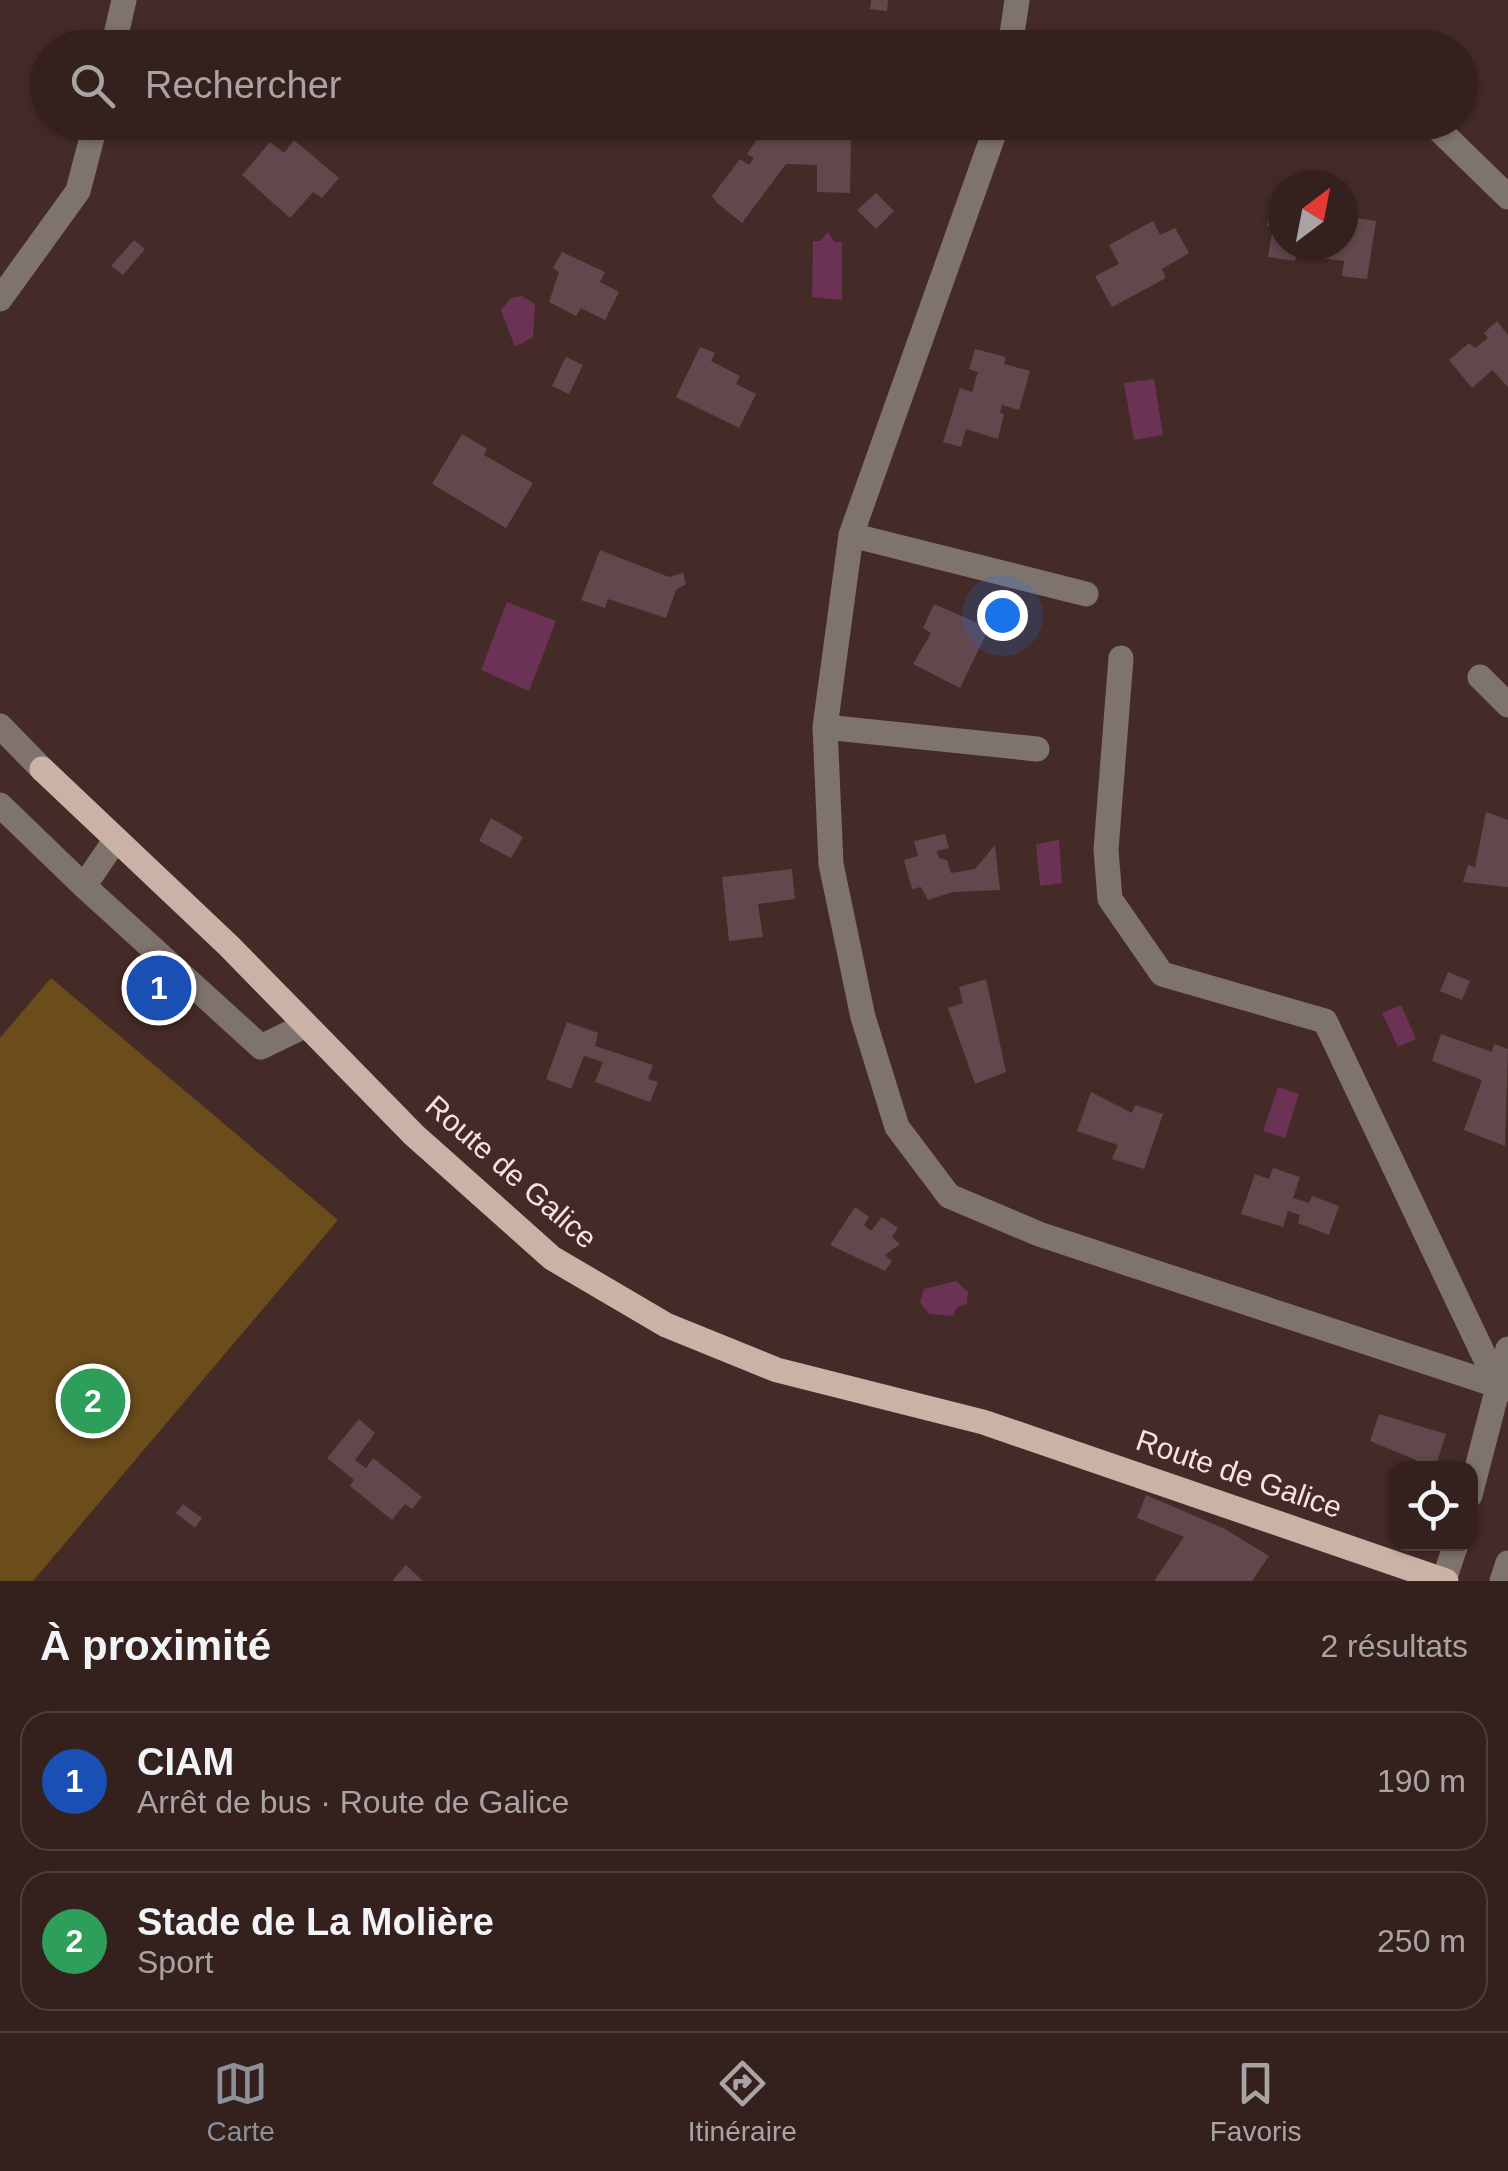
<!DOCTYPE html>
<html lang="fr">
<meta charset="utf-8">
<style>
:root{--surface:#34201d;--page:#3c2826;--text:#f1f3f6;--muted:#a9a3a4;--line:#4e3e3b;--accent:#8c9099}
body{margin:0;font-family:Arial,sans-serif;background:var(--page);color:var(--text)}
.controls{position:absolute;right:30px;bottom:30px;display:grid;overflow:hidden;border-radius:20px;box-shadow:0 2px 8px #0004}
.controls button{width:90px;height:90px;display:grid;place-items:center;padding:0;border:0;border-bottom:2px solid var(--line);background:var(--surface);color:var(--text);font:50px sans-serif}
.compass{position:absolute;left:1268px;top:170px;width:90px;height:90px;border-radius:50%;background:var(--surface);box-shadow:0 2px 8px #0004;rotate:32deg}
.you{position:absolute;left:1002px;top:615px;width:35px;height:35px;margin:-25px;border:8px solid #fff;border-radius:50%;background:#1a73e8;box-shadow:0 0 0 15px #1a73e833}
.badge{display:grid;place-items:center;width:65px;height:65px;border-radius:50%;background:var(--accent);color:#fff;font-size:32px;font-weight:700}
.pin{position:absolute;translate:-50% -50%;border:5px solid #fff;box-shadow:0 2px 10px #0006}
.list{margin:0;padding:0;list-style:none}
h2{display:flex;justify-content:space-between;align-items:center;height:130px;margin:0;padding:0 40px;font-size:42px}
h2 small{font-size:32px;font-weight:400;color:var(--muted)}
.list li{display:grid;grid-template-columns:65px 1fr auto;gap:30px;align-items:center;box-sizing:border-box;height:140px;margin:0 20px 20px;padding:0 20px;border:2px solid var(--line);border-radius:30px}
.list b{display:block;font-size:38px;white-space:nowrap}
.list p{margin:0;font-size:32px;white-space:nowrap;color:var(--muted)}
.list em{font-size:32px;font-style:normal;color:var(--muted)}
.icon{flex:none;width:55px;height:55px;fill:none;stroke:currentColor;stroke-width:2;stroke-linecap:round;stroke-linejoin:round}
.map{position:relative;flex:none;width:1508px;height:1581px;overflow:hidden}
.search{position:absolute;background:var(--surface);box-shadow:0 2px 8px #0004;left:30px;right:30px;top:30px;height:110px;display:flex;align-items:center;gap:25px;box-sizing:border-box;padding:0 35px;border-radius:55px;color:var(--muted);font-size:38px}
.sheet{height:450px;background:var(--surface)}
nav{display:flex;justify-content:space-around;align-items:center;box-sizing:border-box;height:140px;border-top:2px solid var(--line);background:var(--surface);font-size:28px;color:var(--muted)}
nav a{display:grid;justify-items:center;gap:5px}
nav .on{color:var(--accent)}
.map>svg:first-child{display:block}
.green{fill:#6b4c1b}
.water{fill:#6b3256}
.building{fill:#62474c}
.lines{fill:none;stroke-linecap:round;stroke-linejoin:round}
.minor{stroke:#7f736d;stroke-width:25}
.major{stroke:#cab3a6;stroke-width:25}
.labels{text-anchor:middle;stroke-width:9;stroke-linejoin:round;paint-order:stroke}
.street-label{font-size:30px;fill:#f5e4e1;stroke:#452b27}
</style>
<div class="map">
<svg width="1508" height="1581" viewBox="0 0 1508 1581">
<rect width="100%" height="100%" fill="#452b27"/>
<!-- green -->
<path class="green" d="M51 978 338 1220 33 1581H0V1038Z"/>
<!-- water -->
<path class="water" d="M828 232 834 242H842V300L812 297 813 241H820Z
M522 296 535 304 533 337 515 347 501 310 511 298Z
M1154 379 1163 435 1134 440 1124 383Z
M507 602 556 621 529 691 481 670Z
M1059 840 1062 883 1040 886 1036 844Z
M1401 1005 1416 1039 1398 1047 1382 1013Z
M1278 1087 1299 1094 1285 1138 1263 1131Z
M956 1281 968 1292 967 1304 957 1307 953 1316 929 1314 920 1302 924 1289Z"/>
<!-- building -->
<path class="building" d="M871 0H888L887 11 870 9Z
M769 122H827V130L851 137 850 193 817 192V165L786 164 742 223 717 203 712 196 740 159 749 165 754 158 747 154 757 139H767L773 130Z
M294 140 339 178 322 198 313 192 290 218 242 175 270 142 284 153Z
M876 193 894 211 876 229 857 210Z
M1271 201 1283 203V245H1298L1295 261 1268 257 1273 227 1267 226Z
M1343 216 1376 221 1367 279 1342 276 1344 261 1322 258 1324 245H1343Z
M1153 221 1160 235 1175 228 1189 253 1162 269 1166 278 1112 307 1095 276 1119 264 1109 245Z
M134 240 145 249 123 275 111 266Z
M562 252 605 272 600 282 619 292 605 320 581 308 576 316 549 302 559 272 553 268Z
M1497 321 1508 335V387L1492 370 1472 388 1449 360 1469 343 1475 348 1488 338 1484 333Z
M700 347 715 353 711 361 740 376 736 384 756 394 739 428 676 397Z
M975 349 1006 357 1004 364 1030 371 1019 410 1002 405 1000 413 1004 414 998 439 966 429 961 447 943 442 960 388 972 392 978 372 969 369Z
M566 357 583 365 569 394 552 386Z
M462 434 487 449 484 455 533 483 506 528 432 484Z
M600 550 669 577 683 573 686 584 676 590 666 618 608 599 605 608 581 600Z
M934 604 989 628 960 688 913 664 931 633 923 628Z
M1486 812 1508 820V887L1463 882 1468 865 1475 867Z
M491 818 523 837 511 858 479 841Z
M945 834 949 848 937 851 939 858 947 860 951 873 975 869 995 845 1000 890 953 892 928 900 921 887 912 889 904 860 918 856 914 841Z
M792 869 795 899 758 904 763 937 729 941 722 877Z
M1448 972 1470 981 1462 1000 1440 991Z
M986 979 1006 1072 975 1084 948 1008 963 1003 959 987Z
M567 1022 598 1033 595 1046 653 1065 648 1079 658 1082 650 1102 595 1082 603 1062 584 1056 571 1089 546 1079Z
M1441 1034 1492 1052 1494 1044 1508 1049 1505 1146 1464 1130 1482 1080 1432 1061Z
M1091 1092 1132 1113 1135 1105 1163 1114 1144 1169 1112 1159 1118 1145 1077 1131Z
M1273 1168 1300 1177 1293 1198 1309 1203 1312 1196 1339 1206 1329 1235 1298 1223 1300 1215 1288 1211 1283 1227 1241 1214 1255 1174 1269 1179Z
M855 1207 869 1217 864 1225 871 1231 882 1217 898 1228 892 1237 900 1244 885 1255 892 1261 885 1271 830 1245Z
M1379 1414 1446 1434 1435 1468H1413L1416 1460 1370 1441Z
M359 1419 375 1433 355 1460 366 1468 373 1458 422 1497 412 1509 405 1504 392 1520 350 1486 354 1480 327 1458Z
M1146 1495 1225 1529 1269 1556 1252 1581H1154L1184 1537 1137 1518Z
M183 1504 202 1518 195 1528 176 1513Z
M406 1565 423 1581H392Z"/>
<g class="lines">
<!-- minor -->
<path class="minor" d="M113 48 124 0
M1010 48 1017 0
M998 122 851 535 825 727 831 864 863 1017 897 1127 949 1196 1039 1234 1508 1389
M1069 122H1109
M1431 122 1508 197
M0 299 78 191 96 122
M851 535 1086 594
M1121 658 1106 850 1110 899 1162 974 1325 1021 1498 1385
M1480 677 1508 705
M0 726 42 769
M825 727 1037 749
M0 805 84 886
M116 839 84 886 261 1047 306 1025
M1470 1495 1508 1349
M1444 1580 1456 1544
M1502 1581 1508 1563"/>
<!-- major -->
<path class="major" d="M42 769 229 946 414 1135 552 1258 666 1325 777 1370 983 1422 1446 1581"/>
</g>
<g class="labels">
<!-- street labels -->
<g class="street-label">
<text transform="translate(511 1172) rotate(41)" y="10">Route de Galice</text>
<text transform="translate(1239 1474) rotate(19)" y="10">Route de Galice</text>
</g>
</g>
</svg>
<div class="controls">
<button><svg class="icon" aria-label="locate" viewBox="0 0 24 24"><circle cx="12" cy="12" r="6"/><path d="M12 2v4M12 18v4M2 12h4M18 12h4"/></svg></button>
</div>
<svg class="compass" viewBox="-18 -18 36 36"><path d="M0-13l5 13h-10z" fill="#e53935"/><path d="M0 13l5-13h-10z" fill="#a9a3a4"/></svg>
<div class="you"></div>
<div class="pin badge" style="left:159px;top:988px;background:#1a4fb4">1</div>
<div class="pin badge" style="left:93px;top:1401px;background:#2e9e5b">2</div>
<div class="search"><svg class="icon" aria-label="search" viewBox="0 0 24 24"><circle cx="10" cy="10" r="6"/><path d="M15 15l6 6"/></svg>Rechercher</div>
</div>
<section class="sheet">
<h2>À proximité<small>2 résultats</small></h2>
<ul class="list">
<li><span class="badge" style="background:#1a4fb4">1</span><div><b>CIAM</b><p>Arrêt de bus · Route de Galice</p></div><em>190 m</em></li>
<li><span class="badge" style="background:#2e9e5b">2</span><div><b>Stade de La Molière</b><p>Sport</p></div><em>250 m</em></li>
</ul>
</section>
<nav>
<a class="on"><svg class="icon" aria-label="map" viewBox="0 0 24 24"><path d="M3 6l6-2 6 2 6-2v14l-6 2-6-2-6 2zM9 4v14M15 6v14"/></svg>Carte</a>
<a><svg class="icon" aria-label="directions" viewBox="0 0 24 24"><path d="M12 3l9 9-9 9-9-9zM9 14v-3h6M13 9l2 2-2 2"/></svg>Itinéraire</a>
<a><svg class="icon" aria-label="saved" viewBox="0 0 24 24"><path d="M7 4h10v16l-5-4-5 4z"/></svg>Favoris</a>
</nav>
